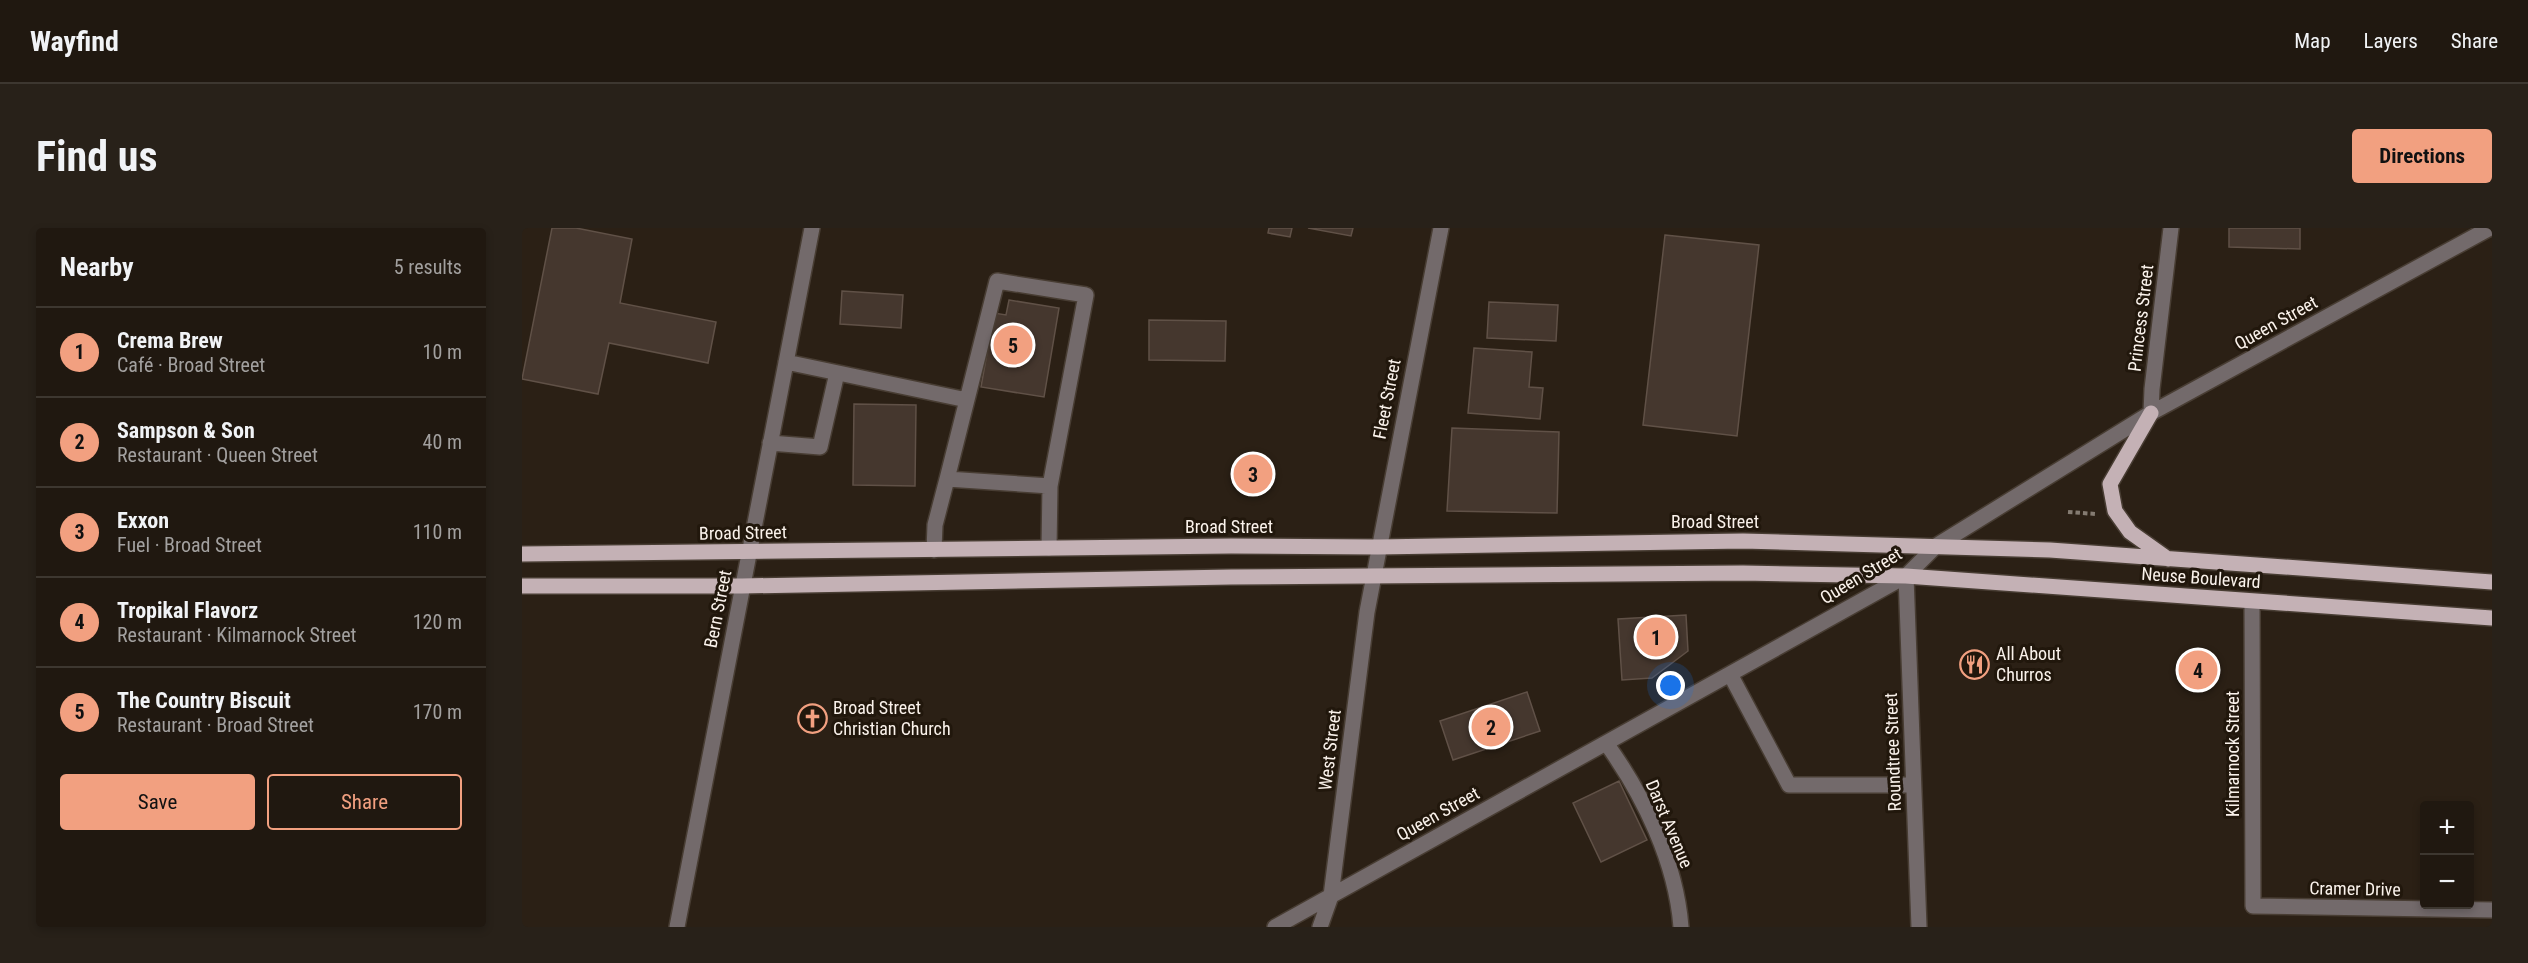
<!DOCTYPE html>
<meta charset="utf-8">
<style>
:root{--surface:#201810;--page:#282119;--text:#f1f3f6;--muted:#a2a09f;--line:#3d3730;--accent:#f2a080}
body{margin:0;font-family:"Roboto Condensed",sans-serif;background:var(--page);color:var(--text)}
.controls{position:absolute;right:18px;bottom:18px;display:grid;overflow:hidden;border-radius:6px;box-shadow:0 3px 9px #0003}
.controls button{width:54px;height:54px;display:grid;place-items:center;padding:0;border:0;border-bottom:2px solid var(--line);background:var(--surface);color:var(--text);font:30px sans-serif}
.you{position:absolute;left:1149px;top:458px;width:21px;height:21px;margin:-15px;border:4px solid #fff;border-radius:50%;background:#1a73e8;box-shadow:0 0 0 9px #1a73e833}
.badge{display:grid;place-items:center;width:39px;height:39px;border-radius:50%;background:var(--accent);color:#111;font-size:20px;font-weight:700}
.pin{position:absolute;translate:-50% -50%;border:3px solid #fff;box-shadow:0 2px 6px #0006}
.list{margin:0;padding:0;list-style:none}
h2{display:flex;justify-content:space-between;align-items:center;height:78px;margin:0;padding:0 24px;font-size:26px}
h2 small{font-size:20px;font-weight:400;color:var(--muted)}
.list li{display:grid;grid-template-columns:39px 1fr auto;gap:18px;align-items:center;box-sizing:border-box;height:90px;padding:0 24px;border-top:2px solid var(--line)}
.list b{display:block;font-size:22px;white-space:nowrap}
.list p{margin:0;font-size:20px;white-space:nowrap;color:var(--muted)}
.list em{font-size:20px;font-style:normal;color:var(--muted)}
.actions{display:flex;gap:12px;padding:18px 24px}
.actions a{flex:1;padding:14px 0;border:2px solid var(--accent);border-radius:6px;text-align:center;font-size:21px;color:var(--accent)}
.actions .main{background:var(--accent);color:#111}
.map{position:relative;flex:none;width:1970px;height:699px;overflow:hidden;border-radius:6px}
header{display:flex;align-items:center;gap:36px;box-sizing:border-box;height:84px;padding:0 30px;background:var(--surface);border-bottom:2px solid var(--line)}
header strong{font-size:28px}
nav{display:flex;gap:33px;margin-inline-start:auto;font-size:21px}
.intro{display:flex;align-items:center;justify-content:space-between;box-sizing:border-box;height:144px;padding:0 36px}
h1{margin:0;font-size:42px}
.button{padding:15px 27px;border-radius:6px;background:var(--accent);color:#111;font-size:21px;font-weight:700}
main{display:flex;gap:36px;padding:0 36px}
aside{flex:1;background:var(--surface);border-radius:6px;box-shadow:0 3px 9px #0003}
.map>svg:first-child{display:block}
.building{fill:#45372e;stroke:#605147;stroke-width:1.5}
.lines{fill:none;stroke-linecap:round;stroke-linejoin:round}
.minor-casing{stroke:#483d33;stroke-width:18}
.major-casing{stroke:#483d33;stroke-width:18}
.path{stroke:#847b71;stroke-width:4;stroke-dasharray:4.5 3;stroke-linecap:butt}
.minor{stroke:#736a6b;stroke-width:15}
.major{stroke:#c4b1b5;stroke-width:15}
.labels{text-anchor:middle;stroke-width:6;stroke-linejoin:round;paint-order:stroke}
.street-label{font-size:18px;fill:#faf2eb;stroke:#21170c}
.poi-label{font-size:18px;fill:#faf2eb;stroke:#21170c;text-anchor:start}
</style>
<header>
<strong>Wayfind</strong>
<nav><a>Map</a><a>Layers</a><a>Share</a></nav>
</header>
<div class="intro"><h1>Find us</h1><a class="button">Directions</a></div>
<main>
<aside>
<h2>Nearby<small>5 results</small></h2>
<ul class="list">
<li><span class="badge">1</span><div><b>Crema Brew</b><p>Café · Broad Street</p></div><em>10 m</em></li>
<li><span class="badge">2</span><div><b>Sampson &amp; Son</b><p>Restaurant · Queen Street</p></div><em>40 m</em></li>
<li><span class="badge">3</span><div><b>Exxon</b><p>Fuel · Broad Street</p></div><em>110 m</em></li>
<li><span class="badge">4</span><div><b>Tropikal Flavorz</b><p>Restaurant · Kilmarnock Street</p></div><em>120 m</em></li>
<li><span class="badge">5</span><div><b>The Country Biscuit</b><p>Restaurant · Broad Street</p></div><em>170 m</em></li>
</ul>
<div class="actions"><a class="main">Save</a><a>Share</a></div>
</aside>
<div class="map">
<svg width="1970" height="699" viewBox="0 0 1970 699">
<rect width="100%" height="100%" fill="#2b2015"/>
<!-- building -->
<path class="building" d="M30 0H54L110 11 98 75 194 94 186 135 87 115 76 166 0 151Z
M747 0H770L768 9 746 5Z
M786 0H831L829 8Z
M1707 0H1778V21L1707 19Z
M1143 7 1237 17 1215 208 1121 197Z
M320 63 381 67 379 100 318 96Z
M487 72 537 80 522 169 459 159 472 85 484 87Z
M967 74 1036 77 1034 113 965 110Z
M627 92 704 93 703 133 627 132Z
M952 120 1010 124 1007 159 1021 160 1018 191 946 185Z
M332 176 394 177 393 258 331 257Z
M930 200 1037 204 1035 285 925 283Z
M1164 387 1166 423 1130 450 1100 452 1096 391Z
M1005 464 1018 503 931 532 918 493Z
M1097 553 1125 612 1079 634 1051 575Z"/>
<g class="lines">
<defs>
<path id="minor" d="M264 134 445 172
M1629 185 1630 161 1649 0
M248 215 298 219 315 145
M527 320 528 258 564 67 475 53 425 251 528 258
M412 322 413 297 425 251
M1384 348 1397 699
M1730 374 1731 678 1970 682
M1208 446 1267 557H1391
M1084 515C1122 568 1154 634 1159 699
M155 699 290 0
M753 699 1384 348 1414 318 1629 185 1968 0
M798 699 809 668 845 384 919 0"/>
<path id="major" d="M1629 185 1588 256 1593 283 1608 304 1646 331
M0 326 709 318 856 319 1221 313 1528 322 1970 354
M0 358H220L709 349 1221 345 1384 348 1970 390"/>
</defs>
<!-- minor casing -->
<use href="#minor" class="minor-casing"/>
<!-- major casing -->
<use href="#major" class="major-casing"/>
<!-- path -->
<path class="path" d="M1546 284 1574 286"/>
<!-- minor -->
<use href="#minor" class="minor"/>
<!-- major -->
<use href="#major" class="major"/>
</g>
<!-- icons -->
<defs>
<symbol id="restaurant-ring" viewBox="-11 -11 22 22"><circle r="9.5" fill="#21170c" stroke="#f2a080" stroke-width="1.5"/><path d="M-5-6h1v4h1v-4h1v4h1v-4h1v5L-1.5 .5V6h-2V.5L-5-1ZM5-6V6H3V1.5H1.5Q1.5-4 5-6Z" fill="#f2a080"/></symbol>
<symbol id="church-ring" viewBox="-11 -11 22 22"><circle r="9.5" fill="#21170c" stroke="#f2a080" stroke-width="1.5"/><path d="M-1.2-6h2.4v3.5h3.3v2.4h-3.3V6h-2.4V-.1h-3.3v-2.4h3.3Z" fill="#f2a080"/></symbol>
</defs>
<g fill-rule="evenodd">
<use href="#restaurant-ring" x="1436" y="420" width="33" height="33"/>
<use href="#church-ring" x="274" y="474" width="33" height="33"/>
</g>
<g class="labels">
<!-- street labels -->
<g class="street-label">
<text transform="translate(1619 90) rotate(-83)" y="6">Princess Street</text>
<text transform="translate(1754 95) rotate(-29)" y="6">Queen Street</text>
<text transform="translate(865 171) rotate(-79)" y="6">Fleet Street</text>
<text x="1193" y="300">Broad Street</text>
<text x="707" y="305">Broad Street</text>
<text transform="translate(221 305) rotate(-1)" y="6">Broad Street</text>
<text transform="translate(1339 348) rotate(-31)" y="6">Queen Street</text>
<text transform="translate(1679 350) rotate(4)" y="6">Neuse Boulevard</text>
<text transform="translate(196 381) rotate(-79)" y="6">Bern Street</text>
<text transform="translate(808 522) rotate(-83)" y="6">West Street</text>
<text transform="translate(1371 524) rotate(-92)" y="6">Roundtree Street</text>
<text transform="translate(1711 526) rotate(-90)" y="6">Kilmarnock Street</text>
<text transform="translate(916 586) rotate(-29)" y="6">Queen Street</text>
<text transform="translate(1147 596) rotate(67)" y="6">Darst Avenue</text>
<text transform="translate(1833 661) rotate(1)" y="6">Cramer Drive</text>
</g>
<!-- poi labels -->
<g class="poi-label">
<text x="1474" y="432">All About<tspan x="1474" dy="21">Churros</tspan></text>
<text x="311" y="486">Broad Street<tspan x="311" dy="21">Christian Church</tspan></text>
</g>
</g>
</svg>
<div class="controls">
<button>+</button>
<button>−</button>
</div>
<div class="you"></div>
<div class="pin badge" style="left:1134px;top:409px">1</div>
<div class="pin badge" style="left:969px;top:499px">2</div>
<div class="pin badge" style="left:731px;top:246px">3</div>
<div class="pin badge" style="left:1676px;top:442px">4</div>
<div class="pin badge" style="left:491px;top:117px">5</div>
</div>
</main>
